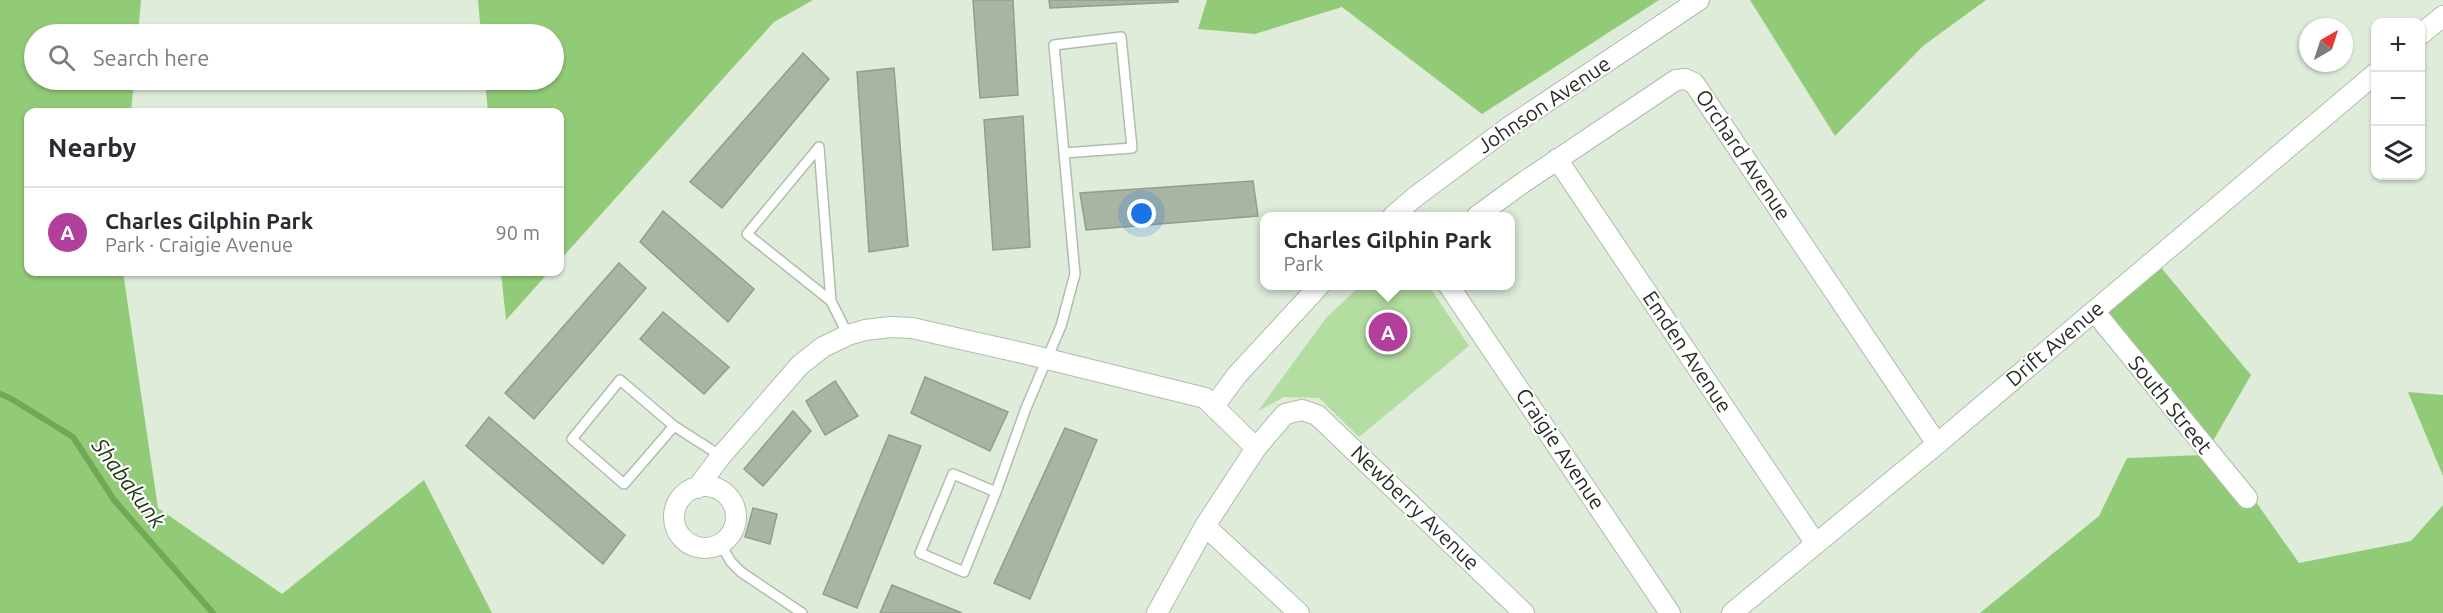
<!DOCTYPE html>
<meta charset="utf-8">
<style>
:root{--surface:#fff;--page:#f2f2f3;--text:#2b2b33;--muted:#7c7c81;--line:#e1e1e2;--accent:#b13f9b}
body{margin:0;font-family:Ubuntu,sans-serif;background:var(--page);color:var(--text)}
.controls{position:absolute;right:18px;top:18px;display:grid;overflow:hidden;border-radius:12px;box-shadow:0 2px 4px #0004}
.controls button{width:54px;height:54px;display:grid;place-items:center;padding:0;border:0;border-bottom:2px solid var(--line);background:var(--surface);color:var(--text);font:30px sans-serif}
.compass{position:absolute;left:2299px;top:18px;width:54px;height:54px;border-radius:50%;background:var(--surface);box-shadow:0 2px 4px #0004;rotate:39deg}
.you{position:absolute;left:1142px;top:214px;width:21px;height:21px;margin:-15px;border:4px solid #fff;border-radius:50%;background:#1a73e8;box-shadow:0 0 0 9px #1a73e833}
.badge{display:grid;place-items:center;width:39px;height:39px;border-radius:50%;background:var(--accent);color:#fff;font-size:20px;font-weight:700}
.pin{position:absolute;translate:-50% -50%;border:3px solid #fff;box-shadow:0 2px 6px #0006}
.popup{position:absolute;left:1260px;top:212px;width:255px;height:78px;box-sizing:border-box;display:grid;place-content:center;border-radius:12px;background:var(--surface);filter:drop-shadow(0 2px 4px #0005);font-size:20px;white-space:nowrap;color:var(--muted)}
.popup b{font-size:22px;color:var(--text)}
.popup::after{content:'';position:absolute;left:50%;top:100%;margin-left:-12px;border:12px solid transparent;border-top-color:var(--surface)}
.list{margin:0;padding:0;list-style:none}
h2{display:flex;justify-content:space-between;align-items:center;height:78px;margin:0;padding:0 24px;font-size:26px}
h2 small{font-size:20px;font-weight:400;color:var(--muted)}
.list li{display:grid;grid-template-columns:39px 1fr auto;gap:18px;align-items:center;box-sizing:border-box;height:90px;padding:0 24px;border-top:2px solid var(--line)}
.list b{display:block;font-size:22px;white-space:nowrap}
.list p{margin:0;font-size:20px;white-space:nowrap;color:var(--muted)}
.list em{font-size:20px;font-style:normal;color:var(--muted)}
.icon{flex:none;width:33px;height:33px;fill:none;stroke:currentColor;stroke-width:2;stroke-linecap:round;stroke-linejoin:round}
.map{position:relative;flex:none;width:2443px;height:613px;overflow:hidden}
.search{position:absolute;background:var(--surface);box-shadow:0 2px 4px #0004;left:24px;top:24px;width:540px;height:66px;display:flex;align-items:center;gap:15px;box-sizing:border-box;padding:0 21px;border-radius:33px;color:var(--muted);font-size:22px}
.panel{position:absolute;background:var(--surface);box-shadow:0 2px 4px #0004;left:24px;top:108px;width:540px;height:168px;border-radius:12px}
.map>svg:first-child{display:block}
.green{fill:#b4dda1}
.forest{fill:#92cb77}
.lines{fill:none;stroke-linecap:round;stroke-linejoin:round}
.stream{stroke:#70a855;stroke-width:6}
.building{fill:#a9b5a3;stroke:#929e8d;stroke-width:1.5}
.service-casing{stroke:#b0bdab;stroke-width:12}
.minor-casing{stroke:#b0bdab;stroke-width:22}
.service{stroke:#fff;stroke-width:9}
.minor{stroke:#fff;stroke-width:20}
.labels{text-anchor:middle;stroke-width:4.5;stroke-linejoin:round;paint-order:stroke}
.street-label{font-size:21px;fill:#282d26;stroke:#fff}
.water-label{font-size:22px;font-style:italic;fill:#1e3513;stroke:#fff}
</style>
<div class="map">
<svg width="2443" height="613" viewBox="0 0 2443 613">
<rect width="100%" height="100%" fill="#dfecda"/>
<!-- green -->
<path class="green" d="M1360 286H1429L1469 346 1359 437 1319 398 1284 397 1258 411 1326 318Z"/>
<!-- forest -->
<path class="forest" d="M0 0H141L138 34H34V80H134L131 112H28V272H123L158 508 282 594 424 480 492 613H0Z
M478 0H813L774 22 560 260V112H488L485 80H554V34H481Z
M1207 0H1659L1482 114 1342 7 1255 34 1198 29Z
M1750 0H1986L1923 46 1835 136Z
M2158 264 2251 375 2213 441 2299 563 2411 541 2443 505V613H1980L2099 516 2127 458 2201 455 2089 322Z
M501 272H549L506 320Z
M2408 392 2443 395V476Z"/>
<g class="lines">
<!-- stream -->
<path class="stream" d="M0 394 10 398 73 437 114 500 213 613"/>
</g>
<!-- building -->
<path class="building" d="M973 0H1013L1018 95 980 98Z
M1049 0H1178V2L1050 8Z
M803 53 829 79 722 208 690 182Z
M894 68 908 246 869 252 857 72Z
M1023 116 1030 247 993 250 984 120Z
M1253 181 1258 216 1086 230 1080 193Z
M663 211 754 289 728 322 640 242Z
M619 263 646 288 534 419 505 393Z
M663 312 729 367 704 394 640 339Z
M925 377 1008 412 990 451 911 413Z
M835 381 858 416 825 435 806 401Z
M793 411 811 431 763 486 744 469Z
M489 417 625 535 603 564 466 446Z
M1065 428 1097 440 1030 599 994 583Z
M889 435 921 446 857 608 823 594Z
M753 508 777 514 770 544 745 537Z
M892 585 962 613H880Z"/>
<g class="lines">
<defs>
<path id="service" d="M819 147 747 234 831 301
M819 147 831 301 848 335
M674 426 624 484 572 439 620 380 674 426 721 456
M953 474 996 492 964 572 920 553Z
M996 492 1026 408 1061 326 1075 274 1064 153 1132 148 1121 37 1054 45 1064 153
M720 543 731 562 741 572 802 613"/>
<path id="minor" d="M2420 35 2443 16
M1557 159 1816 544
M1393 216 1415 197 1509 127 1699 0
M1477 216 1521 184 1676 80 1685 79 1694 83 1937 444
M1449 286 1670 613
M2094 311 2247 498
M1214 406 1237 375 1319 286
M674 517a31 31 0 1 1 62 0a31 31 0 1 1-62 0Z
M697 488 721 456 800 365 823 347 848 335 865 330 891 327 912 328 1031 355 1205 398 1256 448
M1205 526 1299 613
M1157 613 1205 526 1256 448 1285 414 1302 410 1317 415 1524 613
M1732 613 1937 444 2376 73"/>
</defs>
<!-- service casing -->
<use href="#service" class="service-casing"/>
<!-- minor casing -->
<use href="#minor" class="minor-casing"/>
<!-- service -->
<use href="#service" class="service"/>
<!-- minor -->
<use href="#minor" class="minor"/>
</g>
<g class="labels">
<!-- street labels -->
<g class="street-label">
<text transform="translate(1544 105) rotate(-34)" y="7">Johnson Avenue</text>
<text transform="translate(1743 155) rotate(56)" y="7">Orchard Avenue</text>
<text transform="translate(2055 344) rotate(-40)" y="7">Drift Avenue</text>
<text transform="translate(1687 352) rotate(56)" y="7">Emden Avenue</text>
<text transform="translate(2170 405) rotate(51)" y="7">South Street</text>
<text transform="translate(1560 449) rotate(56)" y="7">Craigie Avenue</text>
<text transform="translate(1415 508) rotate(44)" y="7">Newberry Avenue</text>
</g>
<!-- water labels -->
<g class="water-label">
<text transform="translate(129 483) rotate(53)" y="8">Shabakunk</text>
</g>
</g>
</svg>
<div class="controls">
<button>+</button>
<button>−</button>
<button><svg class="icon" aria-label="layers" viewBox="0 0 24 24"><path d="M12 4l9 5-9 5-9-5zM3 14l9 5 9-5"/></svg></button>
</div>
<svg class="compass" viewBox="-18 -18 36 36"><path d="M0-13l5 13h-10z" fill="#e53935"/><path d="M0 13l5-13h-10z" fill="#7c7c81"/></svg>
<div class="you"></div>
<div class="pin badge" style="left:1388px;top:332px">A</div>
<div class="popup"><b>Charles Gilphin Park</b>Park</div>
<div class="search"><svg class="icon" aria-label="search" viewBox="0 0 24 24"><circle cx="10" cy="10" r="6"/><path d="M15 15l6 6"/></svg>Search here</div>
<section class="panel">
<h2>Nearby<small></small></h2>
<ul class="list">
<li><span class="badge">A</span><div><b>Charles Gilphin Park</b><p>Park · Craigie Avenue</p></div><em>90 m</em></li>
</ul>
</section>
</div>
